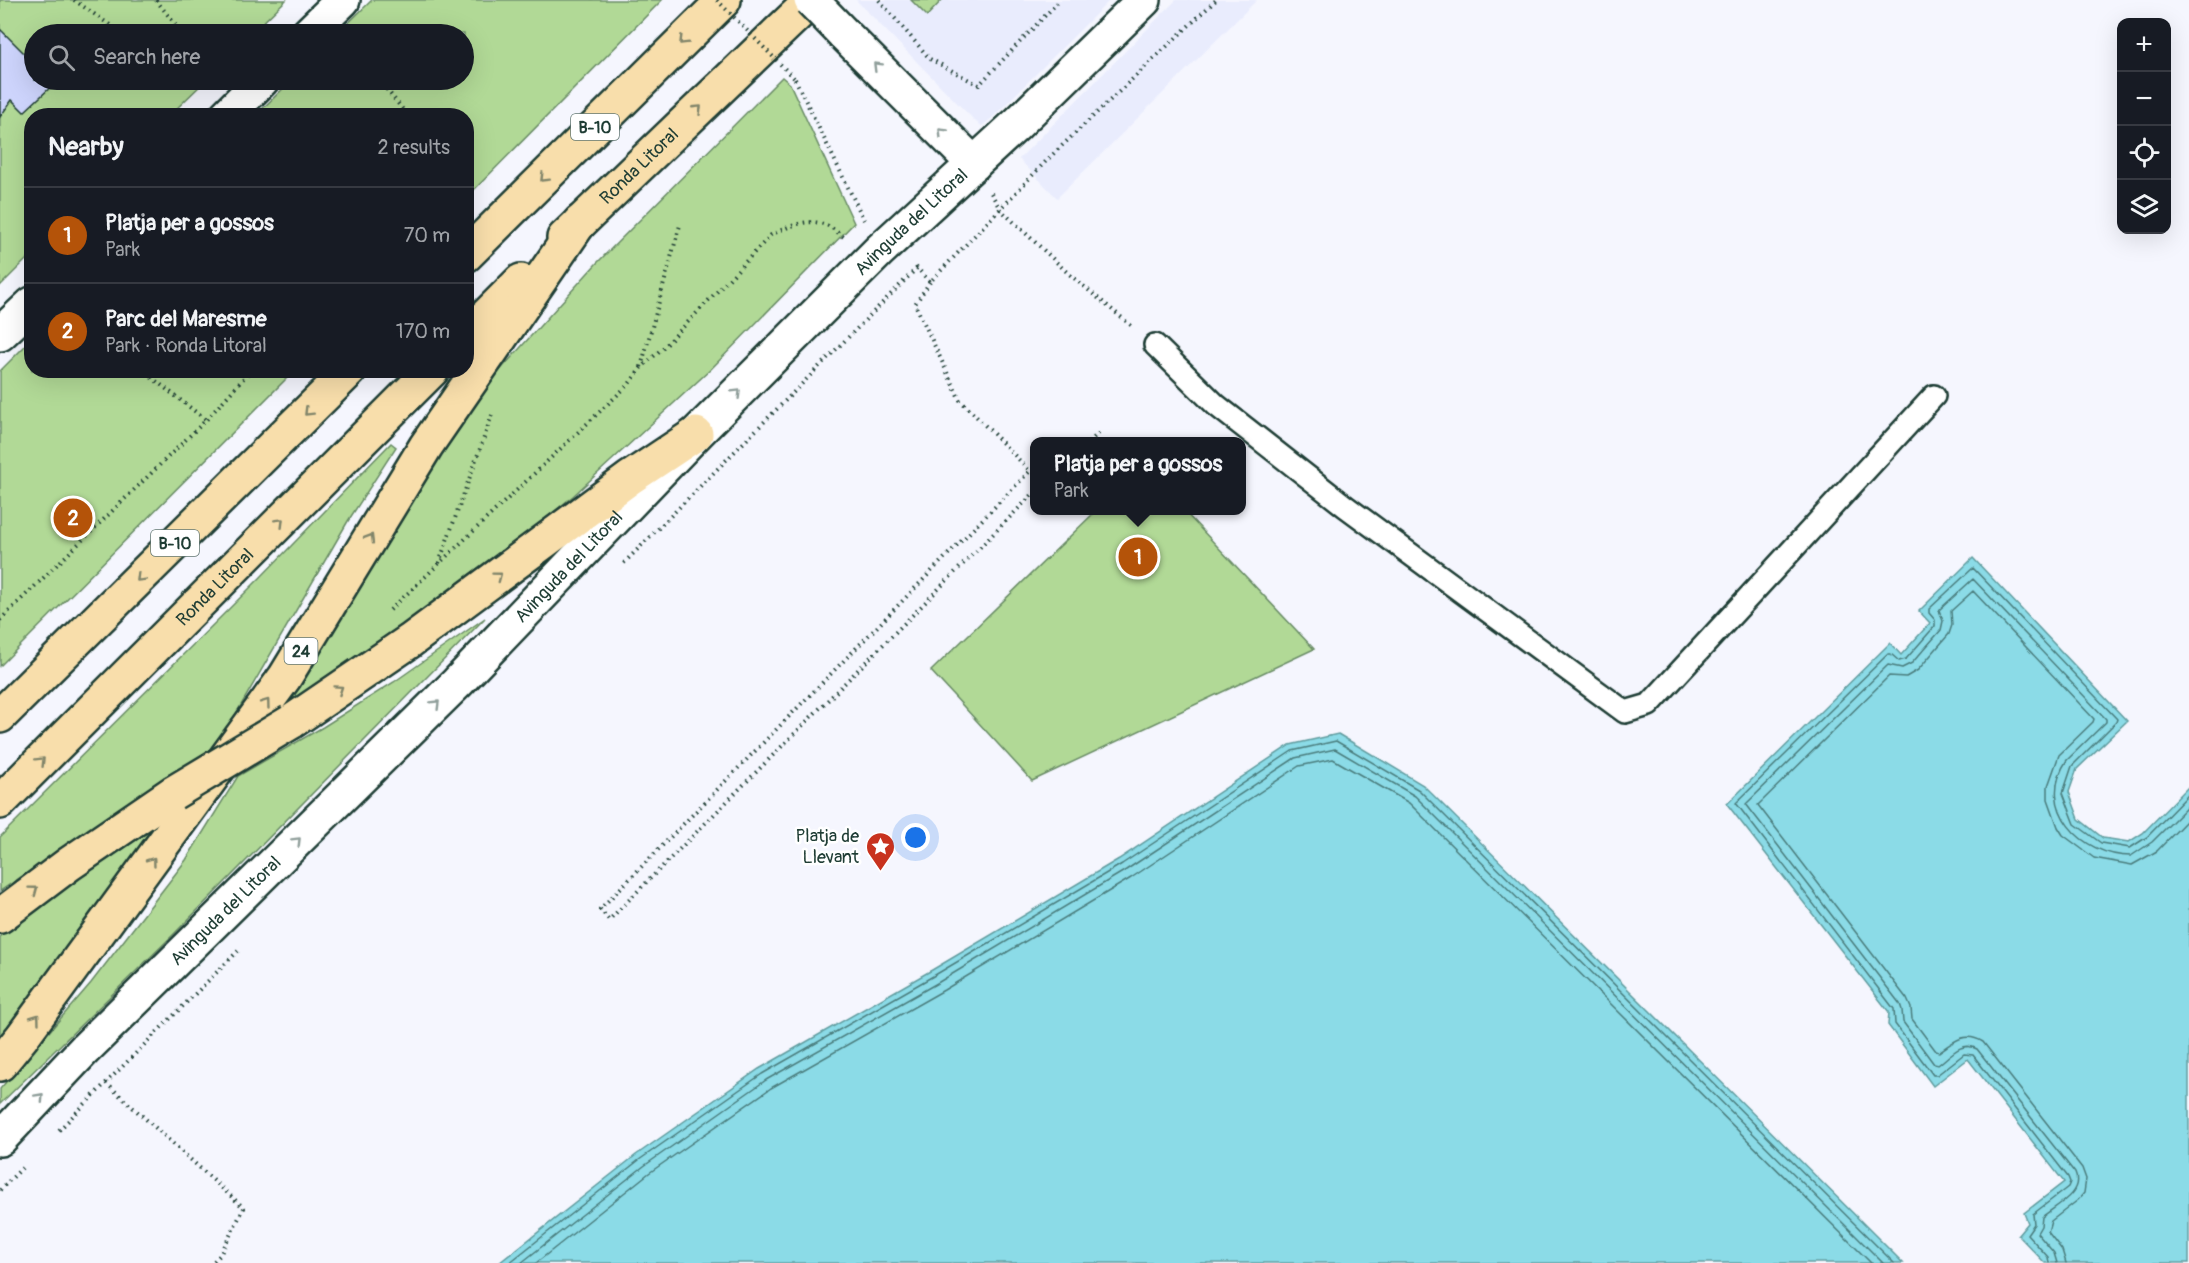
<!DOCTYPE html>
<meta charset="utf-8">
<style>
:root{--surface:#171b24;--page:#20242c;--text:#f1f3f6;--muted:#9ea1a6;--line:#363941;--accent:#b45309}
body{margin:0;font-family:Pangolin,sans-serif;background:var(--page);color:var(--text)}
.controls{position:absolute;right:18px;top:18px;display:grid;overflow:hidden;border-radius:12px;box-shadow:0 6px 24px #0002}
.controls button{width:54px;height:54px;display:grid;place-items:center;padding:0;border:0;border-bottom:2px solid var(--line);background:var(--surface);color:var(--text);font:30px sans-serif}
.you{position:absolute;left:916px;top:838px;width:21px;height:21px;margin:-15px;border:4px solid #fff;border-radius:50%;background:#1a73e8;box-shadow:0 0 0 9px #1a73e833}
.badge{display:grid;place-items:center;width:39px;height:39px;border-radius:50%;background:var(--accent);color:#fff;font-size:20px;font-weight:700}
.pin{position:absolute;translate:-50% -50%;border:3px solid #fff;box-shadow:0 2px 6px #0006}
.popup{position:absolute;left:1030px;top:437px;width:216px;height:78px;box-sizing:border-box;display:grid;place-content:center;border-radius:12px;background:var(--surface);filter:drop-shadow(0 2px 4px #0005);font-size:20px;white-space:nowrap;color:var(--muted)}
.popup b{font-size:22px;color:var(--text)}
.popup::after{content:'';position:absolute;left:50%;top:100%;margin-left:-12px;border:12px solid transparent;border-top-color:var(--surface)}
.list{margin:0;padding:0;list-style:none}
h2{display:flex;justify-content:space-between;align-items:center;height:78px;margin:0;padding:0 24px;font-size:26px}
h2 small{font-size:20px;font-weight:400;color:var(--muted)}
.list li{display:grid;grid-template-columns:39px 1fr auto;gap:18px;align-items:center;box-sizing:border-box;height:96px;padding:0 24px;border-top:2px solid var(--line)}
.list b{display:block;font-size:22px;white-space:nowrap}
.list p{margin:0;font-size:20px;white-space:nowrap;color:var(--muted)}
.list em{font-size:20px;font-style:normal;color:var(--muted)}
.icon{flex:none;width:33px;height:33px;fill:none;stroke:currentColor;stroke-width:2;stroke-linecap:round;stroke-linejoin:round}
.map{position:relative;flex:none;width:2189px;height:1263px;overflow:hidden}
.search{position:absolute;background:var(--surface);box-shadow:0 6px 24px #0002;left:24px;top:24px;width:450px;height:66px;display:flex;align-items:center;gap:15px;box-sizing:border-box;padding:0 21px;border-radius:33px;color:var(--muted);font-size:22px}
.panel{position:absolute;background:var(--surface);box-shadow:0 6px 24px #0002;left:24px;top:108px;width:450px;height:270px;border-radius:24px}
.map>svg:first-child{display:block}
.built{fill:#e9ecfd}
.green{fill:#b1d996;stroke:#688b65;stroke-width:1.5}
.water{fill:#8bdbe7;stroke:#609c9f;stroke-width:1.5}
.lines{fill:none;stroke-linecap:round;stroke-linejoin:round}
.shore{stroke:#4a7c7c;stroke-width:1.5}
.building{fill:#cdd4fc;stroke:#1f3d34;stroke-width:1.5}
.lane-casing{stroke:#1f3d34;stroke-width:26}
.secondary-casing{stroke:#1f3d34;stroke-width:38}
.highway-casing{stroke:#1f3d34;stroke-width:38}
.path{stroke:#1f3d34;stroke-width:4;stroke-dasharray:1.5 4.5;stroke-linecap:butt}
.lane{stroke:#fff;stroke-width:21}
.secondary{stroke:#fff;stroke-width:33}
.highway{stroke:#f8deab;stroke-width:33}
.secondary-bridge-casing{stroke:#1f3d34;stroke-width:38;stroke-linecap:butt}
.highway-bridge-casing{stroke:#1f3d34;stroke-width:38;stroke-linecap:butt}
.path-bridge{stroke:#1f3d34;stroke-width:4;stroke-dasharray:1.5 4.5;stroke-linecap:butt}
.secondary-bridge{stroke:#fff;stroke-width:33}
.highway-bridge{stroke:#f8deab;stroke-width:33}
.oneway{stroke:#81856a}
.oneway2{stroke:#8f9e9a}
.labels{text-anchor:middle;stroke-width:5;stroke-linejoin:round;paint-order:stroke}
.shield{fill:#fff;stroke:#627771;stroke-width:1.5}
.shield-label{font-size:16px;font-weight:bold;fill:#1f3d34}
.street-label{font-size:18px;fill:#1f3d34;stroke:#fff}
.poi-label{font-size:18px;fill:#1f3d34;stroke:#fff;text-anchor:end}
</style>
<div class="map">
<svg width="2189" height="1263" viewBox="0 0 2189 1263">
<rect width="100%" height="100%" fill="#f5f6fe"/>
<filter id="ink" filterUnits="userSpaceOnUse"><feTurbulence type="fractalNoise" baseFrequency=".0167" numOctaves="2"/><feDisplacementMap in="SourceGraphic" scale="12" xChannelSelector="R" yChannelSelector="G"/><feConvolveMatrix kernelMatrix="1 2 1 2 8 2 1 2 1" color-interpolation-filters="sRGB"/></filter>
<g filter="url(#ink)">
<!-- built -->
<path class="built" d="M856 0H1110L992 118 982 126 976 122Z
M1176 0H1257L1057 198 1019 159Z"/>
<!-- green -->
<path class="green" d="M0 0H286L251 34H34V80H206L170 115 32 116 31 255 0 286Z
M372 0H662L467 197 466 116 256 115 292 80H464V34H337Z
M911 0H942L927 16Z
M782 77 790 84 854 223 711 369 573 496 465 585 281 708 475 398 596 264Z
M31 340 32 370 294 371 0 666V371Z
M391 443 396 447 348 521 219 743 0 891V837L260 578Z
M1096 511H1184L1314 649 1032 781 931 671Z
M485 618 174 934 0 1104V1089L91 983 186 860 238 776 323 727 394 682Z
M168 818 0 1039V936L32 910Z"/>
<!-- water -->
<path class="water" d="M1973 558 2127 721 2077 769 2069 792 2079 819 2103 838 2129 842 2143 833 2189 786V1263H2045L2018 1235 2028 1223 2024 1213 2064 1182 1968 1059 1933 1086 1888 1025 1889 1012 1727 804 1890 643 1901 655 1930 623 1919 611Z
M1338 734 1423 785 1903 1263H499L636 1155 759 1069 932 970 1119 859 1290 745Z"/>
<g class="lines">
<!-- shore -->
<path class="shore" d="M509 1263 639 1160 762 1074 935 975 1122 864 1292 751 1336 741 1419 790 1894 1263
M521 1263 644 1166 766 1080 939 982 1126 870 1295 758 1335 749 1415 796 1883 1263
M536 1263 649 1173 771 1088 944 990 1131 878 1299 766 1333 759 1409 803 1871 1263
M2049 1263 2048 1257 2027 1234 2034 1224 2033 1214 2068 1187 2070 1182 2068 1177 1973 1055 1964 1054 1937 1075H1933L1895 1024 1894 1009 1736 803 1888 654H1891L1899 661 1906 659 1935 626V620L1929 613V609L1973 568 2117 719 2116 722 2072 766 2063 793 2075 824 2101 843 2130 848 2147 837 2189 794
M2057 1263 2054 1253 2037 1233 2041 1226 2042 1217C2055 1206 2084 1193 2075 1173L1977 1049C1962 1040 1950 1056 1938 1065L1934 1064 1903 1022 1902 1010 1900 1004 1746 804 1888 665 1902 668 1912 663 1941 630 1943 621 1939 610 1973 579 2106 719V722L2067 760C2035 807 2081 856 2131 856L2152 842 2189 805
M2066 1263 2062 1250 2048 1232 2051 1221 2078 1200 2084 1193 2086 1179 2082 1168 1983 1042C1965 1031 1954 1041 1939 1052L1936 1051 1912 1019 1911 1008 1907 999 1758 805 1889 676 1906 677 1918 670 1949 634 1952 625 1951 611 1973 591 2094 719 2093 722 2059 755 2048 786V799L2058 827 2063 835 2094 858 2132 865 2157 851 2189 818"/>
</g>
<!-- building -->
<path class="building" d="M0 29 34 63V80H51L55 83 24 112 12 100 0 117Z"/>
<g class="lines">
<defs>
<path id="lane" d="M1155 345 1216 405 1345 506 1625 712 1649 705 1934 396"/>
<g id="secondary">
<path d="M843 33 974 164"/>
<path d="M308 34 343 0"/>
<path d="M226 116 262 80"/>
<path d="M0 334 32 304"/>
<path id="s1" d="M0 1139 84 1050 457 683 696 434 879 251 1017 124 1144 0"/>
</g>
<g id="highway">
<path id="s2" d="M564 238 812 0"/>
<path d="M466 255 724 0"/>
<path d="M466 336 521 281"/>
<path d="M0 716 350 370"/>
<path d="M291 722 410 641 630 478 696 434"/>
<path id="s3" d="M0 802 432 370"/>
<path d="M0 916 69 864 173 793"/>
<path d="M0 1064 22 1037 285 677 426 446 580 222"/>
</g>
</defs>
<!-- lane casing -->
<use href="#lane" class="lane-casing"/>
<!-- secondary casing -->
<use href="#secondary" class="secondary-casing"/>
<!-- highway casing -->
<use href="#highway" class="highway-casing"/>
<!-- path -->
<path class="path" d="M74 0 123 34
M156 0 183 34
M879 0 930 59 979 85 1060 0
M795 79 864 220
M379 80 408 116
M991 193 1000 209 1069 274 1133 327
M916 267 930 282 1050 157 1216 0
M930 282 915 304 960 400 1030 471 600 909 609 920 1034 493
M641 367 680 225
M142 370 206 420
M1089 442 1100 432
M439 563 492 415
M624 563 918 267
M390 610 629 384 641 368 667 344 771 235C789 226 811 216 830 227 835 230 841 235 845 238
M0 620 206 420 251 370
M106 1083 244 1208 220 1255 212 1263
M59 1130 238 951
M0 1190 22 1168"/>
<!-- lane -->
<use href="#lane" class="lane"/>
<!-- secondary -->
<use href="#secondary" class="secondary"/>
<!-- highway -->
<use href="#highway" class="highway"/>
<defs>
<path id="secondary-bridge" d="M811 0 843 33"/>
<path id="highway-bridge" d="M173 793 291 722"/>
</defs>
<!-- secondary-bridge casing -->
<use href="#secondary-bridge" class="secondary-bridge-casing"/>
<!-- highway-bridge casing -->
<use href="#highway-bridge" class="highway-bridge-casing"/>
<!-- path-bridge -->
<path class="path-bridge" d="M717 0 795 79"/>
<!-- secondary-bridge -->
<use href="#secondary-bridge" class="secondary-bridge"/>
<!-- highway-bridge -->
<use href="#highway-bridge" class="highway-bridge"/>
</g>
<!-- one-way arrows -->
<defs><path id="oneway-chevron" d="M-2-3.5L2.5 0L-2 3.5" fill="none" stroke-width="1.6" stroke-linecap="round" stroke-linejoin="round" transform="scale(1.5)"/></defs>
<g class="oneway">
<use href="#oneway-chevron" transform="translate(683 41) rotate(135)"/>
<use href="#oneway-chevron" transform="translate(698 109) rotate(-44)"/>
<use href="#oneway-chevron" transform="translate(544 178) rotate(135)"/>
<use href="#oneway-chevron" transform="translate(308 412) rotate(135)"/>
<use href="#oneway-chevron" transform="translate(280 522) rotate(-45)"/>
<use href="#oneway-chevron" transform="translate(370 538) rotate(-59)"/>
<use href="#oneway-chevron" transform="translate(498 576) rotate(-37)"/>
<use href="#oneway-chevron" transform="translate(140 578) rotate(135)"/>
<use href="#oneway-chevron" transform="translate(339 689) rotate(-34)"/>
<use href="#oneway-chevron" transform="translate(266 703) rotate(-54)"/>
<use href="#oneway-chevron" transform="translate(41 761) rotate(-45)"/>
<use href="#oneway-chevron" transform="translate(152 861) rotate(-54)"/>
<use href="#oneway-chevron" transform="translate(34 890) rotate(-37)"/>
<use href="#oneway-chevron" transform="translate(36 1018) rotate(-54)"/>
</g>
<g class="oneway2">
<use href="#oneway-chevron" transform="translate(877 66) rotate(-135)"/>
<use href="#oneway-chevron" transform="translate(942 132) rotate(-135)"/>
<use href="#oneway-chevron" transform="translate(737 393) rotate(-45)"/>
<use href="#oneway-chevron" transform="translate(436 704) rotate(-45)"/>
<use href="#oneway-chevron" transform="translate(297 841) rotate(-45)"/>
<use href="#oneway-chevron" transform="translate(40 1097) rotate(-47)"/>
</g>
</g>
<!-- icons -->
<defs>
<symbol id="sight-pin" viewBox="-11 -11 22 30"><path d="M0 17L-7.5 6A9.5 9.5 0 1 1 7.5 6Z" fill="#c8321e" stroke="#fff"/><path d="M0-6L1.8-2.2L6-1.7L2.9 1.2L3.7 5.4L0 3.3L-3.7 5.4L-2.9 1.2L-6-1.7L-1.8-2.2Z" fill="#fff"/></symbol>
</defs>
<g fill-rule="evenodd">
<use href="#sight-pin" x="864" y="830" width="33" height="45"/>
</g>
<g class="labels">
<!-- shield labels -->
<g class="shield">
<rect x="571" y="114" width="48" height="26" rx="4.5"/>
<rect x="151" y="530" width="48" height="26" rx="4.5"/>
<rect x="284.5" y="638" width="33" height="26" rx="4.5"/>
</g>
<g class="shield-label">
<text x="595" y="133">B-10</text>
<text x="175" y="549">B-10</text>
<text x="301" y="657">24</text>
</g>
<!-- street labels -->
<g class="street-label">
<text dy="6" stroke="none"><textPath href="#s2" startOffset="104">Ronda Litoral</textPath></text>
<text dy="6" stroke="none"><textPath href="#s1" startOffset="1293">Avinguda del Litoral</textPath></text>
<text dy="6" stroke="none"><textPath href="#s1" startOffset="807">Avinguda del Litoral</textPath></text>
<text dy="6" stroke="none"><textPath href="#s3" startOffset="304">Ronda Litoral</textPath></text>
<text dy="6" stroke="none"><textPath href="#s1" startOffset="321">Avinguda del Litoral</textPath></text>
</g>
<!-- poi labels -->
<g class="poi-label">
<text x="859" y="842">Platja de<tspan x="859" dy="21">Llevant</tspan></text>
</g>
</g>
</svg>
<div class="controls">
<button>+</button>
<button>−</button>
<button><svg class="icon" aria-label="locate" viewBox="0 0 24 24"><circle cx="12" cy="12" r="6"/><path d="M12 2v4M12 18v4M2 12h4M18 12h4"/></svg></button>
<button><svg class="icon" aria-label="layers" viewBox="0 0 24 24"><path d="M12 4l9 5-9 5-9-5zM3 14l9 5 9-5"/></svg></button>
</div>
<div class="you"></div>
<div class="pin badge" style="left:1138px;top:557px">1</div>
<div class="popup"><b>Platja per a gossos</b>Park</div>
<div class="pin badge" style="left:73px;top:518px">2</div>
<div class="search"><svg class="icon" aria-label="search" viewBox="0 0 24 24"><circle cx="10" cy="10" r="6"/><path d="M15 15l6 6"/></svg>Search here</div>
<section class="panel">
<h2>Nearby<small>2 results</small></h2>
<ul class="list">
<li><span class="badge">1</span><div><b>Platja per a gossos</b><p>Park</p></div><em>70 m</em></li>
<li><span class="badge">2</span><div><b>Parc del Maresme</b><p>Park · Ronda Litoral</p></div><em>170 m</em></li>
</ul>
</section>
</div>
